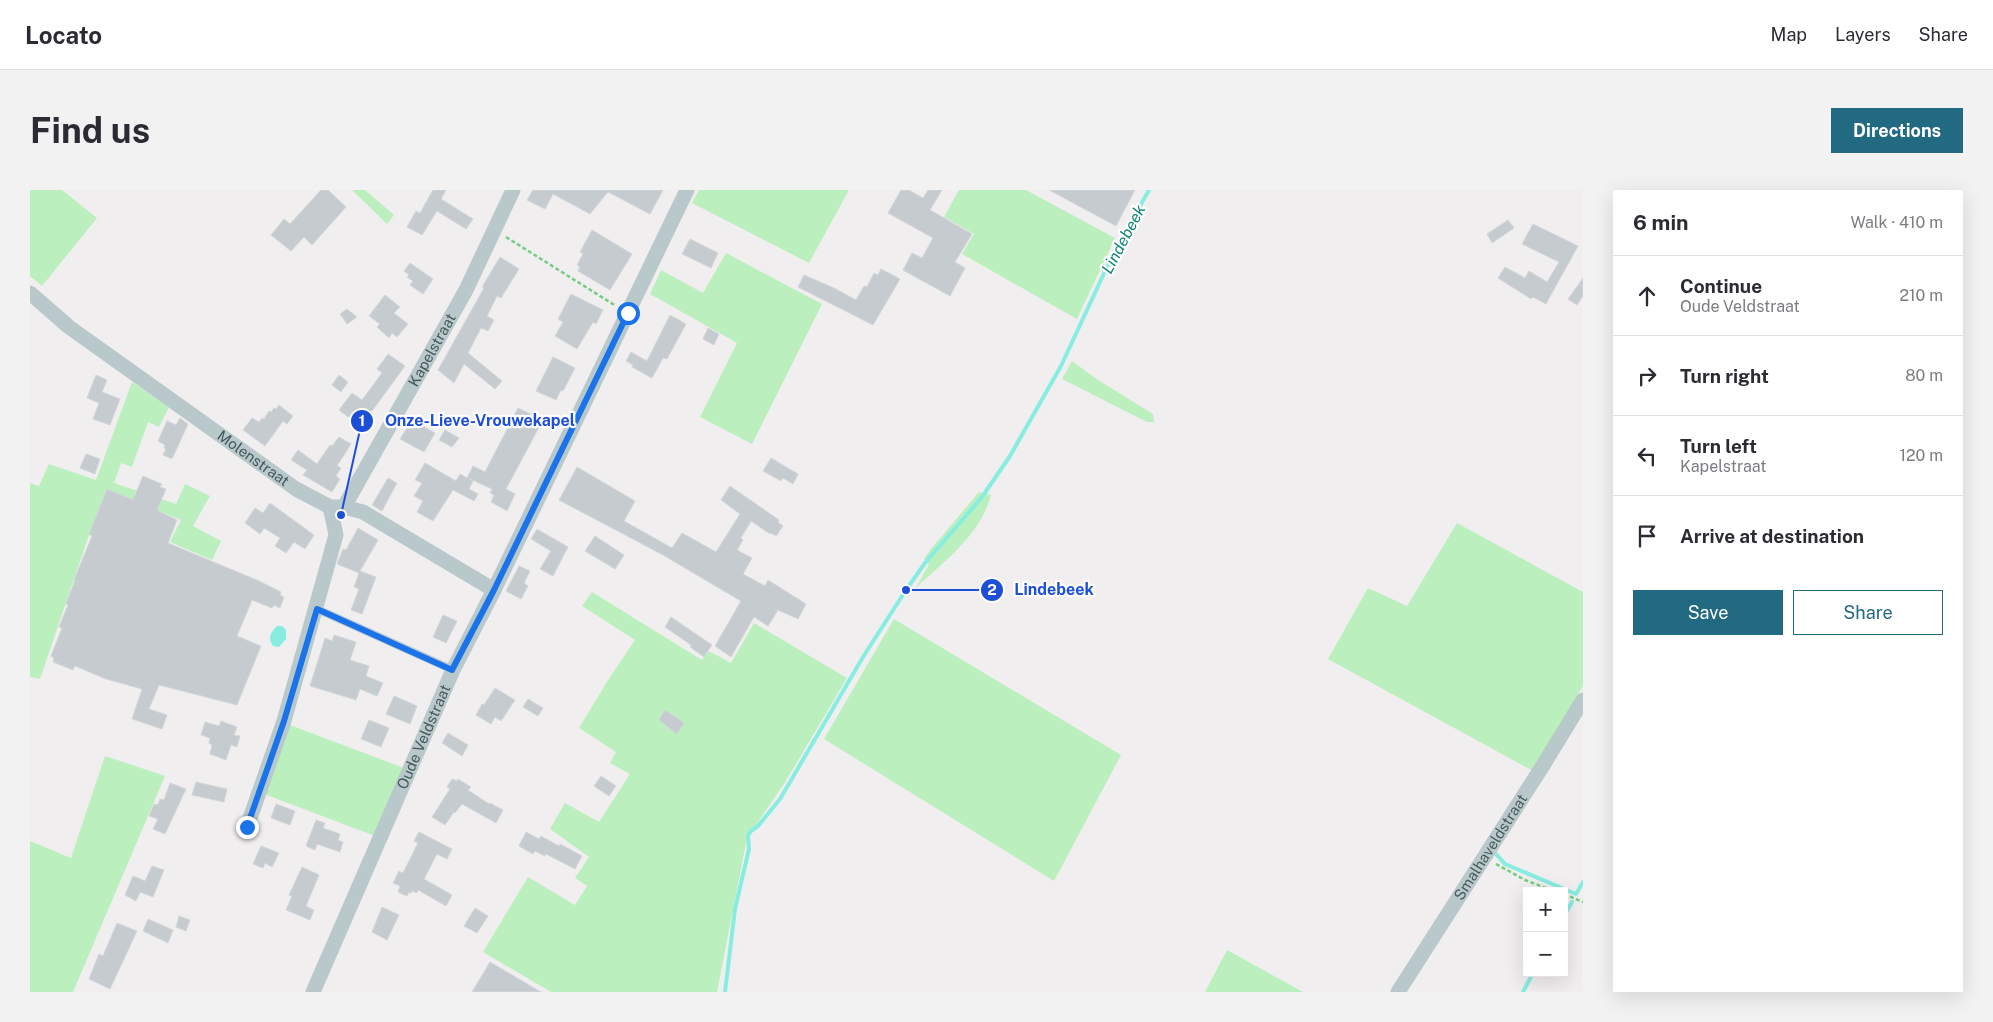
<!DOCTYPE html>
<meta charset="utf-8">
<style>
:root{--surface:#fff;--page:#f2f2f3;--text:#2b2b33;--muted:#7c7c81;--line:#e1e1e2;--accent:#226982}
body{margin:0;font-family:"Public Sans",sans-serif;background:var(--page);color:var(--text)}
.controls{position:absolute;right:15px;bottom:15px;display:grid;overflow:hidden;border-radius:0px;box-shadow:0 5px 20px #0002}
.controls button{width:45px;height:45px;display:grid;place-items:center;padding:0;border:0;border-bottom:1px solid var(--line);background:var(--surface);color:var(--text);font:25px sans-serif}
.stop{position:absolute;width:15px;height:15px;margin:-11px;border:4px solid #1a73e8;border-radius:50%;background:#fff}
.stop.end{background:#1a73e8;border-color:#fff;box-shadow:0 1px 5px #0008}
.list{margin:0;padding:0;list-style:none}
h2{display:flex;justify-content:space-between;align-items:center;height:65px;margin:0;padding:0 20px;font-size:21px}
h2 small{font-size:16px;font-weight:400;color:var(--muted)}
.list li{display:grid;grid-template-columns:32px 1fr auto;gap:15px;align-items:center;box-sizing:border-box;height:80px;padding:0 20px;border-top:1px solid var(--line)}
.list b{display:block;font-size:19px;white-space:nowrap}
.list p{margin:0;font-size:16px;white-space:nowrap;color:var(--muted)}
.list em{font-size:16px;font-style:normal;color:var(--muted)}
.actions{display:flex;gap:10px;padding:15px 20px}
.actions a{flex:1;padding:11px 0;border:1px solid var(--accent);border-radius:0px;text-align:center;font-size:18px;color:var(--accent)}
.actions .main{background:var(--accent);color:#fff}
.icon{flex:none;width:28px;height:28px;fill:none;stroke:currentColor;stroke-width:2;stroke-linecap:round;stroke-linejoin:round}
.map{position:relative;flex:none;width:1553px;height:802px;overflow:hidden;border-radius:0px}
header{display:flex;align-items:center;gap:30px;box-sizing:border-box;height:70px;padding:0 25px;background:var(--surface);border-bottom:1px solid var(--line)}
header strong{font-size:24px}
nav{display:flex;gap:28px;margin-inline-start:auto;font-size:18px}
.intro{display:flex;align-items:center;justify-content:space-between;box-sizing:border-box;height:120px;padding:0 30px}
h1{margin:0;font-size:35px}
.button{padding:12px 22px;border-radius:0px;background:var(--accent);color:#fff;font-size:18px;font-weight:700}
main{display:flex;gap:30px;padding:0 30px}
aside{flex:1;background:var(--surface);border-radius:0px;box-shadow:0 5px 20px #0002}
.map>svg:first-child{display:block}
.green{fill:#bbefbe}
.water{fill:#87ede0}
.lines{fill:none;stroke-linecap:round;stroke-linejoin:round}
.stream{stroke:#87ede0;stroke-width:4}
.building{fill:#c5cbce;stroke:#d2d7da}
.path{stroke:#73ce82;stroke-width:2.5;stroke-dasharray:4 2.5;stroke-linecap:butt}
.lane{stroke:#b9c9cb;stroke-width:8}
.street{stroke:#b9c9cb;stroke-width:15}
.route{stroke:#1a73e8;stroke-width:6}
.labels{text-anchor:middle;stroke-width:4.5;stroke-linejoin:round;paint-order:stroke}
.street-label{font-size:15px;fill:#46595c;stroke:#fff}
.water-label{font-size:16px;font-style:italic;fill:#0c8475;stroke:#fff}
.leader{fill:none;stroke:#1d4ed8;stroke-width:2}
.callout-dot{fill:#1d4ed8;stroke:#fff;stroke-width:2}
.mark-label{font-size:15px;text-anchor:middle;font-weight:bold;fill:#fff}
.callout-label{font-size:16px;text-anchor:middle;font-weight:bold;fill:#1d4ed8;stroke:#fff;stroke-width:4.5;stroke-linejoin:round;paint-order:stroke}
</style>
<header>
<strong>Locato</strong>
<nav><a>Map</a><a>Layers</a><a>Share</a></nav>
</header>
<div class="intro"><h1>Find us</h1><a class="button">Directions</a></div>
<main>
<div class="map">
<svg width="1553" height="802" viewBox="0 0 1553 802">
<rect width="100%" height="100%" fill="#f1eeef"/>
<!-- green -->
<path class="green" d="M0 0H32L67 28 12 96 0 86Z
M322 0H335L364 25 357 34Z
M669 0H819L779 73 662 13Z
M929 0H996L1085 48 1047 129 932 64 944 44 914 27Z
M696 63 792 114 722 254 670 227 707 153 620 104 631 80 673 103Z
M1042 171 1068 190 1123 224 1124 232H1117L1032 189Z
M102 192 139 217 129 237 118 232 102 277 91 273 84 293 146 314 155 294 180 306 163 336 191 351 182 370 140 352 151 330 80 301 61 345H59L10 489 0 487V293L9 296 19 274 66 290Z
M949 302 961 305C950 346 915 370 886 398L899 374 894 369 901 359Z
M1427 333 1553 402V496L1503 581 1298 469 1338 398 1377 416Z
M562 402 672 470 679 461 701 473 724 433 817 488 754 594 717 648 687 802H521L453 762 498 687 545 715 557 696 545 688 559 667 520 639 535 613 569 632 600 584 580 573 586 562 549 538 580 487 605 450 552 416Z
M864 429 1091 565 1024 691 794 549Z
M260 535 374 578 345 646 234 604Z
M75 566 135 586 43 802H0V651L41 668Z
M1197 760 1273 802H1175Z"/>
<!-- water -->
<path class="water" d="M247 436H252L256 440V449L249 457 243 456C237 448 241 442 247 436Z"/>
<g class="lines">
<!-- stream -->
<path class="stream" d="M1466 664 1475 674 1546 704 1553 692
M1534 726 1542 712
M695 802 705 719 719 659 718 646 721 641 728 636 750 609 833 467 876 400 895 373 952 307 980 266 1031 176 1083 64 1119 0
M1493 802 1503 783"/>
</g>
<!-- building -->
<path class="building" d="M291 0H298L316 17 282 55 274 47 261 61 241 45 254 29 260 34Z
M403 0H416L411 9 443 29 436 39 407 21 392 45 377 37 386 21 390 23Z
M503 0H633L620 24 578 2 560 24 523 4 515 19 497 10Z
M871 0H879L893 8 898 0H912L900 20 942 44 925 72 935 78 920 106 873 80 882 63 892 68 903 48 858 23Z
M1019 0H1105L1086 36Z
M1478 30 1484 38 1462 53 1457 44Z
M1503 34 1548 56 1516 114 1503 107 1501 109 1468 88 1475 77 1495 88 1499 81 1517 92 1529 72 1492 54Z
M562 40 602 64 580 100 548 81 550 77 547 75 553 64 550 62Z
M660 49 688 63 681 78 652 64Z
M470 67 489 79 471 108 467 106 457 126 464 130 458 141 451 138 438 163 472 191 465 199 434 174 424 193 408 180 454 98 452 97Z
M380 73 403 89 393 104 380 95 383 91 377 87 379 85 374 81Z
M851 79 870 89 843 135 768 97 774 85 804 98 826 110 834 96 837 97 844 83 848 85Z
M1553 88V106L1547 115 1538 109Z
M541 104 573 120 566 134 563 132 547 159 525 146 533 132 528 129Z
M355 105 370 117 364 123 378 134 367 147 362 143 359 148 347 137 350 134 339 126Z
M317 119 327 127 317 134 310 124Z
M640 125 656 134 637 169 633 168 622 188 602 177 603 175 596 171 601 162 617 171Z
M678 138 689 144 684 155 673 149Z
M358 164 375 176 331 236 309 220 322 203 332 210 352 183 347 179Z
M523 167 545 178 533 201 531 200 526 210 506 201Z
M66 185 77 190 72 202 90 209 80 235 63 229 69 213 57 208Z
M309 185 318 192 311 202 302 195Z
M249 215 263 226 257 234 253 231 235 256 213 240 222 228 229 232 232 228 234 229 239 221 241 222 244 218 246 219Z
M488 218 513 230 476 299 485 304 477 321 461 312 464 305 460 303 462 299 440 289 443 291 439 299 448 304 444 311 423 300 403 331 387 322 393 311 384 306 392 293 385 290 395 273 426 291 430 284 437 288 443 276 455 282Z
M150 228 158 234 142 269 133 265 136 259 134 258 135 255 128 251 137 231 146 235Z
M382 230 405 243 394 262 370 249Z
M415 240 429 248 422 257 409 250Z
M309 247 321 254 307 276 311 278 306 286 310 289 302 302 273 285 277 280 261 270 268 260 287 274 300 255 302 256Z
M56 264 70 269 65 284 50 278Z
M741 268 768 284 763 294 753 288 751 291 733 281Z
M547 277 605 311 594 331 642 358 652 343 686 362 710 324 691 310 700 296 749 330 748 332 753 336 746 346 741 343 740 344 721 331 711 348 713 350 707 360 722 368 713 384 735 396 738 390 776 414 768 429 748 420 738 436 724 427 701 467 685 456 711 411 633 365 529 310Z
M113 286 132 294 130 297 136 299 127 320 147 330 138 353 229 391 251 402 250 405 254 407 250 418 244 415 242 418 222 410 207 446 231 456 207 515 129 495 119 519 137 525 132 539 102 529 112 499 76 489 45 476 43 480 23 472 24 468 21 466 32 438 29 437 38 415 36 414 45 390H44L62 346 59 344 77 299 103 310Z
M358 288 367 293 352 321 342 315Z
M240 313 284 345 275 359 264 352 256 363 245 356 250 348 234 338 230 344 215 333 225 318 233 323Z
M328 338 348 350 330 381 346 387 332 424 321 420 329 399 324 397 329 383 307 374 313 359 316 360Z
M507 339 538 357 523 386 510 379 521 361 501 349Z
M565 346 594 365 585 379 555 361Z
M489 376 500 381 494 393 498 396 491 409 476 401Z
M413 425 427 431 416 453 403 447Z
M641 427 682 455 674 467 660 457 661 455 635 437Z
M304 445 326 452 320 470 339 476 336 486 353 493 347 506 330 499 326 510 280 496 295 448 302 451Z
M465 498 485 510 471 531 465 527 461 534 446 525 452 514 454 515Z
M364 506 387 516 380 534 356 524Z
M498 509 513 518 508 526 493 517Z
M635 520 654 533 647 544 629 530Z
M339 530 359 538 351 557 331 549Z
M191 531 207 537 204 545 210 546 207 557 201 555 196 570 180 564 182 555 179 553 180 548 171 545 175 532 189 536Z
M418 543 438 555 432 566 412 553Z
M571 586 586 596 579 606 564 596Z
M422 589 427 591 428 589 441 597 438 600 459 614 460 613 473 620 466 633 432 614 425 623 424 622 415 635 402 627 420 599 417 597Z
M166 592 197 599 194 612 162 605Z
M140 593 156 599 135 644 123 639 128 629 119 626 124 614 128 615 130 609 134 610Z
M246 614 265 621 260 635 241 628Z
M286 630 295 633 293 638 310 644 308 650 313 652 310 662 287 654 285 660 276 656Z
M389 642 422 659 417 669 407 664 394 689 422 705 416 716 388 700 387 703 382 701 381 703 379 702 377 706 368 702 370 696 363 693 369 681 373 683 388 653 384 651Z
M496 642 509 649 511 646 529 656 530 654 552 666 545 679 516 664 515 666 505 661 503 664 489 656Z
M231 656 249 663 242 677 235 673 233 678 223 674Z
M122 676 134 680 123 707 110 702 106 711 95 705 103 686 115 691Z
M272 677 289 685 276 716 284 720 280 730 256 720 262 706 259 705Z
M352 717 369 725 357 750 342 742Z
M445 718 458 726 447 743 434 736Z
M149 726 160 730 156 741 146 737Z
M118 729 143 740 138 753 113 741Z
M87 733 107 741 80 799 59 789 69 764 73 766Z
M460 772 511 802H442Z"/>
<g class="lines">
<!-- path -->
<path class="path" d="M476 47 586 116
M1466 674 1495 690 1524 701
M1534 704 1553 712"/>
<!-- lane -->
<path class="lane" d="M287 419 423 480"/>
<!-- street -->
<g class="street">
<path id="s1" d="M0 103 39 137 266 299 300 317H314L333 322 464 400"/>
<path id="s2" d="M314 317 436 100 483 0"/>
<path d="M217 637 254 531 306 345 300 317"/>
<path id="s3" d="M283 802 423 480 464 400 657 0"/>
<path id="s4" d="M1368 802 1512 577 1553 510"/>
</g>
</g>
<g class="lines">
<!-- route -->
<path class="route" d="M217 637 254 531 287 419 422 480 464 400 598 123"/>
</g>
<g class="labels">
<!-- street labels -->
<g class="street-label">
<text dy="5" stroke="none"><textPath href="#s2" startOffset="180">Kapelstraat</textPath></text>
<text dy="5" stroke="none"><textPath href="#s1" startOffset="278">Molenstraat</textPath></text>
<text dy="5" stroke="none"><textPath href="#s3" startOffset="278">Oude Veldstraat</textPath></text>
<text dy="5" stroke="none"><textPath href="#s4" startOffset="172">Smalhaveldstraat</textPath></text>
</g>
<!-- water labels -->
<g class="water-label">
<text transform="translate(1093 49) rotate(-62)" y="6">Lindebeek</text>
</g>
</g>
<!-- callouts -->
<path class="leader" d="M311 325L332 231M876 400L962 400"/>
<g class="callout-dot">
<circle cx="311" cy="325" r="5"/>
<circle cx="876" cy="400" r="5"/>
<circle cx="332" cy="231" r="12"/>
<circle cx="962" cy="400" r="12"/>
</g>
<g class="mark-label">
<text x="332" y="236">1</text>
<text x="962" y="405">2</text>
</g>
<g class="callout-label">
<text x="450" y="236">Onze-Lieve-Vrouwekapel</text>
<text x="1024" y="405">Lindebeek</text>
</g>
</svg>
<div class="controls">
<button>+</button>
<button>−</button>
</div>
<div class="stop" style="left:598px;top:123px"></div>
<div class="stop end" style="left:217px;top:637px"></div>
</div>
<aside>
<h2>6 min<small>Walk · 410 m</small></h2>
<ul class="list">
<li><svg class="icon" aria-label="ahead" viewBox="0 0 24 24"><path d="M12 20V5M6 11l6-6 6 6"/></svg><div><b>Continue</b><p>Oude Veldstraat</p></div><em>210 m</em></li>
<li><svg class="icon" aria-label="right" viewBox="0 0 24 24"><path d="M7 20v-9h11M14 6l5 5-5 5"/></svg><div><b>Turn right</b></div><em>80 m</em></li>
<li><svg class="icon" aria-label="left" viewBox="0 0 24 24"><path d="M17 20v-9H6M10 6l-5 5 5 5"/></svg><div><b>Turn left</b><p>Kapelstraat</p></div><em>120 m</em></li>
<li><svg class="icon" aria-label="arrive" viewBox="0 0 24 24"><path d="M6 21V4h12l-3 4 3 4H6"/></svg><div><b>Arrive at destination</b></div></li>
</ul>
<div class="actions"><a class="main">Save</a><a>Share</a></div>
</aside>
</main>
